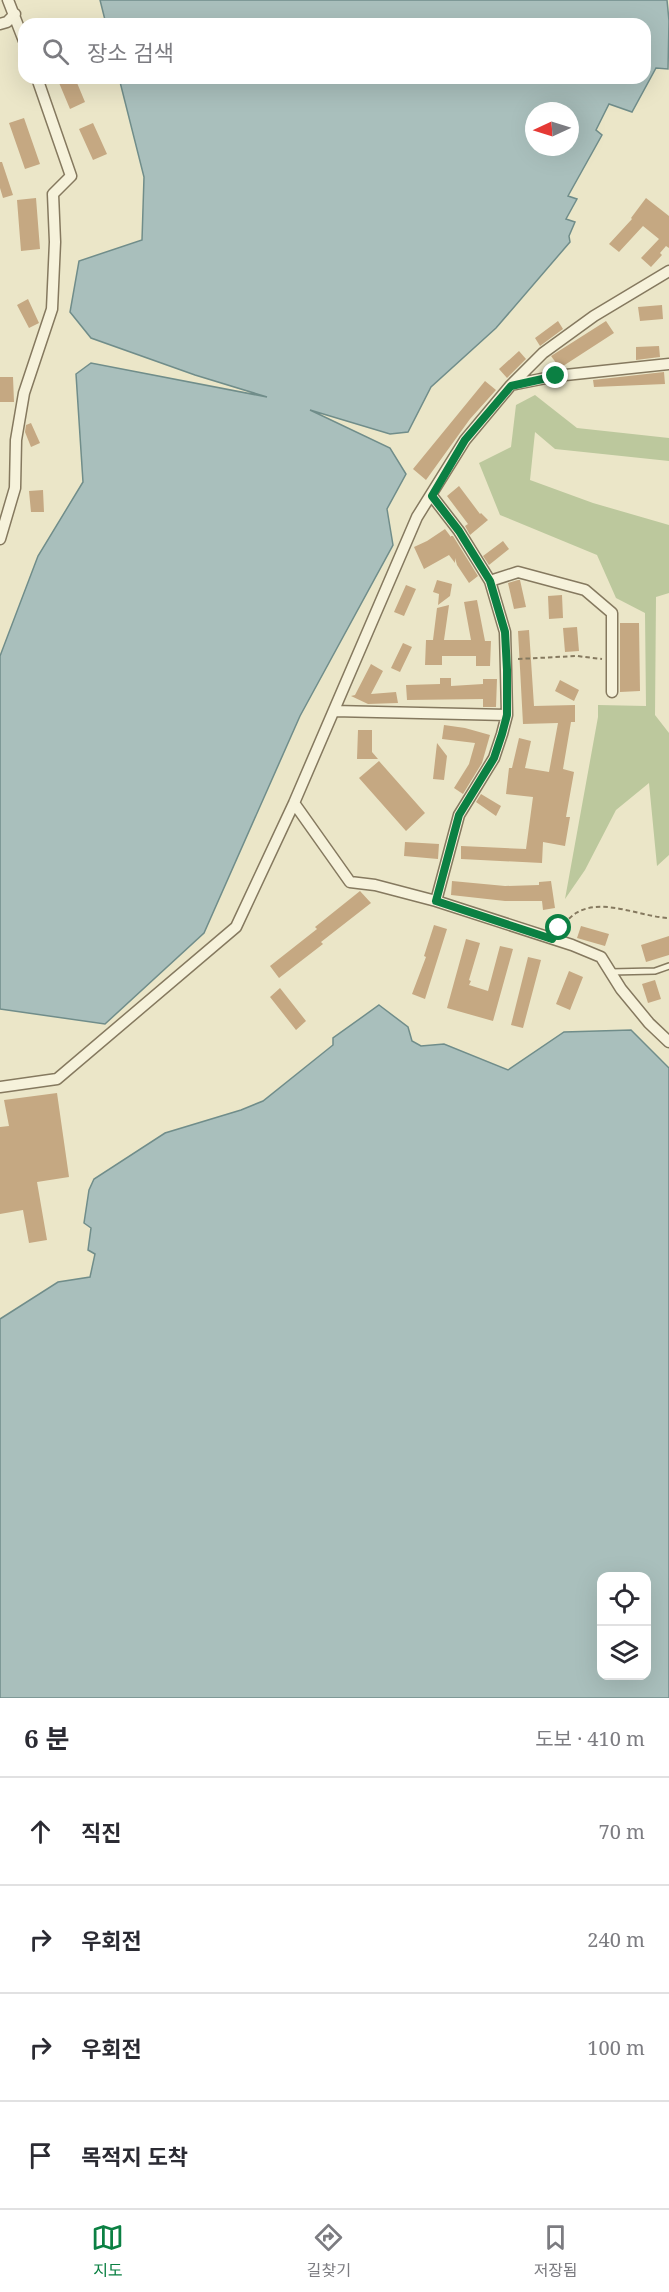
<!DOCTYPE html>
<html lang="ko">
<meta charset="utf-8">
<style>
:root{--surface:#fff;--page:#f2f2f3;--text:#2b2b33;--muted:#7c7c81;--line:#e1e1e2;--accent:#0b8043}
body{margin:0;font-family:"Noto Serif","Noto Sans KR",serif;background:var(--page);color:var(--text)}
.controls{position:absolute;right:18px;bottom:18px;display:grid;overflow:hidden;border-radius:12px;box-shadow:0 6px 24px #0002}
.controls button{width:54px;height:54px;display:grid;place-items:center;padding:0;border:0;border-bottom:2px solid var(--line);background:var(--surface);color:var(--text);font:30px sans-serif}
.compass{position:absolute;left:525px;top:102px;width:54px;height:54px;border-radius:50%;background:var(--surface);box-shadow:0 6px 24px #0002;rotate:266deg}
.stop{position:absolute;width:18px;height:18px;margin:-14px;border:4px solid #0b8043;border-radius:50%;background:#fff}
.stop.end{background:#0b8043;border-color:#fff;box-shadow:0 2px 6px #0008}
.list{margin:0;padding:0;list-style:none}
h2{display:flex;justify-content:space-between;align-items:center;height:78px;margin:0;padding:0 24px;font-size:26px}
h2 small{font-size:20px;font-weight:400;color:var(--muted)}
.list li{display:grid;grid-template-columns:39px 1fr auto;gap:18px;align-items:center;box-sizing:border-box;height:108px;padding:0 24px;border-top:2px solid var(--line)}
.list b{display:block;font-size:22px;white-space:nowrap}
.list em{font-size:20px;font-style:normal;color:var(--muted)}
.icon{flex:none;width:33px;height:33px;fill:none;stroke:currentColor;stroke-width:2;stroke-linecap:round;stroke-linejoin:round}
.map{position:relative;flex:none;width:669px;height:1698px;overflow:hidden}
.search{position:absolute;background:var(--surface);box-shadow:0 6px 24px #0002;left:18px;right:18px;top:18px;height:66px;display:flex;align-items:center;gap:15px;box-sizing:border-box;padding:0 21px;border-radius:18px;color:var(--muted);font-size:22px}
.sheet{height:510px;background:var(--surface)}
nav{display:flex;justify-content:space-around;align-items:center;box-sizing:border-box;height:84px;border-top:2px solid var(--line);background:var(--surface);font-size:16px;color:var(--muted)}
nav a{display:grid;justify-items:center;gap:3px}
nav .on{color:var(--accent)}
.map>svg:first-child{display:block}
.green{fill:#bcc89d}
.water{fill:#a9bfbc;stroke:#708d8a;stroke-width:1.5;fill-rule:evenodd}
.building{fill:#c5a882}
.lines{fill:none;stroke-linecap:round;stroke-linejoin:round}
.lane-casing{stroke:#85795f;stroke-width:8}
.street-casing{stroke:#85795f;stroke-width:13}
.path{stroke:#85795f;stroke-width:2;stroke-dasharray:4.5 3;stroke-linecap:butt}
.lane{stroke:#f6f2db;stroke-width:5}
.street{stroke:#f6f2db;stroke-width:10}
.route{stroke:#0b8043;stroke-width:8}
</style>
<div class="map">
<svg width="669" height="1698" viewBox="0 0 669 1698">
<rect width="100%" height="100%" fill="#ebe6c8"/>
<!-- green -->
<path class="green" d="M535 395 577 428 669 438V461L555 449 535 432 530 480 593 503 669 525V593L656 597 655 715 669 733V855L657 866 649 783 616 810 585 870 565 899 598 717V705L646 706 645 613 616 598 597 555 500 515 479 463 511 447 516 405Z"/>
<!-- water -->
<path class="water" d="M100 0H667L669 21 668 69 656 68 632 112 609 104 596 130 602 135 568 196 577 199 566 219 575 222 569 236 570 242 496 328 431 387 408 432 390 434 310 410 390 448 406 474 387 509 393 545 300 716 204 933 105 1024 0 1009V656L38 556 83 482 76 374 91 363 267 397 195 375 91 338 70 312 79 261 142 240 144 177 119 78H645V24H106ZM534 111H570V147H534Z
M379 1005 408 1027 412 1041 421 1046 444 1044 508 1070 564 1032 631 1030 669 1068V1698H0V1319L58 1282 90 1277 95 1254 88 1250 91 1228 84 1223 89 1190 94 1179 165 1133 241 1110 263 1101 333 1045V1038ZM602 1576H646V1676H602Z"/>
<!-- building -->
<path class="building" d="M57 78H75L85 102 70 109Z
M24 118 40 164 25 169 9 123Z
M93 123 107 154 93 160 79 129Z
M0 162H2L13 195 3 198 0 188Z
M36 198 40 249 21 251 17 200Z
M646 198 669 216V248L666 246 660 253 662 255 651 267 641 258 659 239 643 226 619 252 609 244 632 219 631 218Z
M28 299 39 323 29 328 17 305Z
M662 305 663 319 640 321 638 307Z
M558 321 563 329 540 346 535 338Z
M606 321 614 333 560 368 551 356Z
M659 346 660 357 636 360V347Z
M519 351 526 359 507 378 499 369Z
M664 372 665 384 594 387 593 380Z
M0 377H13L14 402H0Z
M485 381 496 390 470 419 426 480 413 469Z
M31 423 40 443 31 447 25 432 26 425Z
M459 486 480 514 481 513 488 520 470 535 465 526 468 524 447 496Z
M43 490 44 512H31L29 491Z
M445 529 451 537V536H453L478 576 469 583 457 565 455 558V563L449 555 424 569 414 547 427 541Z
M503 541 509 549 489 565 483 556Z
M437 580 452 584 450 596 438 605 439 594 433 592Z
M518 580H520L526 607 514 609 508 583Z
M406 585 416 589 404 616 394 612Z
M562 595 563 618 549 619 548 596Z
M477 600 485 641H491L490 666H476V656H442V665H425L426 640H433L437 608 449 605 444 640H471L464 602Z
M620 623H639L640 691 620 692Z
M577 627 579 651 565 652 563 628Z
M529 630 534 706 575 705V722H571L563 769 574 772 566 817H570L565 846 543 842 542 863 461 859V846L526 849 533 797 506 794 509 768H512L519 738 531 741 525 768 549 772 558 723 523 724 518 631Z
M403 643 412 647 400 672 391 668Z
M371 664 383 671 371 694 396 692 398 703 368 704 351 696 355 695Z
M440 678H451V686L483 684V679H497L496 707H483V699L407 700 406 685 440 684Z
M560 680 579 690 574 701 555 691Z
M444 725 465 728 490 735 482 763 463 794 454 788 469 764 475 743 442 739Z
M358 730H372V752L378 759H357Z
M437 743 447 756 444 780 433 779Z
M379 761 425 813 406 831 359 778Z
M481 794 501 806 496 816 476 802Z
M405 842 439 844 438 859 404 856Z
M452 881 505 886 539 885V882L551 881 555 908 543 910 542 901H505L451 895Z
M360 891 371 903 321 942 323 944 279 978 270 966 317 929 315 927Z
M434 925 447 929 425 999 412 994 426 957 424 956Z
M581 926 609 934 605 946 577 938Z
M669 936V955L646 962 641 945Z
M466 939 480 943 469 980 471 981 469 985 488 991 500 946 513 949 493 1021 447 1008Z
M528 957 541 960 523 1028 511 1025Z
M569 971 583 977 570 1010 556 1004Z
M655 980 661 999 648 1003 642 984Z
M280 988 306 1021 296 1030 270 997Z
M57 1093 69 1177 37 1182 47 1240 29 1243 23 1210 0 1214V1127L9 1126 4 1100Z"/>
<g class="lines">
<defs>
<path id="lane" d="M611 972 655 971 669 966"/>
<path id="street" d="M8 0 24 41
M0 24 7 22 15 14
M511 385 556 376 669 364
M432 496 459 531 490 581 505 632 506 670 507 715 502 734 494 758 459 815 436 901 572 945 601 957 621 989 649 1023 669 1042
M0 539 15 488 16 440 24 393 52 309 55 242 53 194 71 176 37 78
M490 581 518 572 585 590 612 613V692
M334 711 507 715
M294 803 350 882 375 885 436 901
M0 1087 57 1079 236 927 294 803 417 517 465 440 511 385 543 353 594 316 669 271"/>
</defs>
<!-- lane casing -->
<use href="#lane" class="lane-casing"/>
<!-- street casing -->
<use href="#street" class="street-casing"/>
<!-- path -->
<path class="path" d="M518 659 577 656 602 659
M558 929C564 924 570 917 576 913 603 897 640 917 669 918"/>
<!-- lane -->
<use href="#lane" class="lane"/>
<!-- street -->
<use href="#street" class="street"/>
</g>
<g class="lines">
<!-- route -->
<path class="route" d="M556 376 511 386 465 440 432 496 459 531 490 581 505 632 507 670V715L502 734 494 758 459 815 436 901 552 939 559 928"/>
</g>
</svg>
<div class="controls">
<button><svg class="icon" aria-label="locate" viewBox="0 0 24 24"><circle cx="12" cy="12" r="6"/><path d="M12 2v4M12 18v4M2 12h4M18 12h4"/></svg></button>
<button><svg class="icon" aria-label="layers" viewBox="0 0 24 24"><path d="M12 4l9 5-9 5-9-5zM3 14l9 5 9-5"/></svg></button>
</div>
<svg class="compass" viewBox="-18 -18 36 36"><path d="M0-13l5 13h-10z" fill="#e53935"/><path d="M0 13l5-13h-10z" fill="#7c7c81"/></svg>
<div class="stop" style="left:559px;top:928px"></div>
<div class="stop end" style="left:556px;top:376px"></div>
<div class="search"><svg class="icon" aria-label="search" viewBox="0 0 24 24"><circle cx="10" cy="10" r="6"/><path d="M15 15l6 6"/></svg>장소 검색</div>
</div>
<section class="sheet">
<h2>6 분<small>도보 · 410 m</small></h2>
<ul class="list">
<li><svg class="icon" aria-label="ahead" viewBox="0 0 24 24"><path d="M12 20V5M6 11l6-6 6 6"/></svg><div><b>직진</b></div><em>70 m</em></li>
<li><svg class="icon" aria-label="right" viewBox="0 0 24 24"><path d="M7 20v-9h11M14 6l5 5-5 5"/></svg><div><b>우회전</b></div><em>240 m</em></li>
<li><svg class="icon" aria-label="right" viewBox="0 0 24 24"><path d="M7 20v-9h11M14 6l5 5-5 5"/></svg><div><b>우회전</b></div><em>100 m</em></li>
<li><svg class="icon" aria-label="arrive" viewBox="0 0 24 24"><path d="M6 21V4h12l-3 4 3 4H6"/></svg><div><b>목적지 도착</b></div></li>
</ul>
</section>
<nav>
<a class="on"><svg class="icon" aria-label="map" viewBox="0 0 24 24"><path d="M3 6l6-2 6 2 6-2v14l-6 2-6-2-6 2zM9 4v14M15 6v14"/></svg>지도</a>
<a><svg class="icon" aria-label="directions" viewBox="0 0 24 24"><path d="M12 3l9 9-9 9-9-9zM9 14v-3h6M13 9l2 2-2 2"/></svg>길찾기</a>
<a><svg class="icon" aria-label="saved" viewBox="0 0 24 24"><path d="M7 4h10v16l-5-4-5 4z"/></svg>저장됨</a>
</nav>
